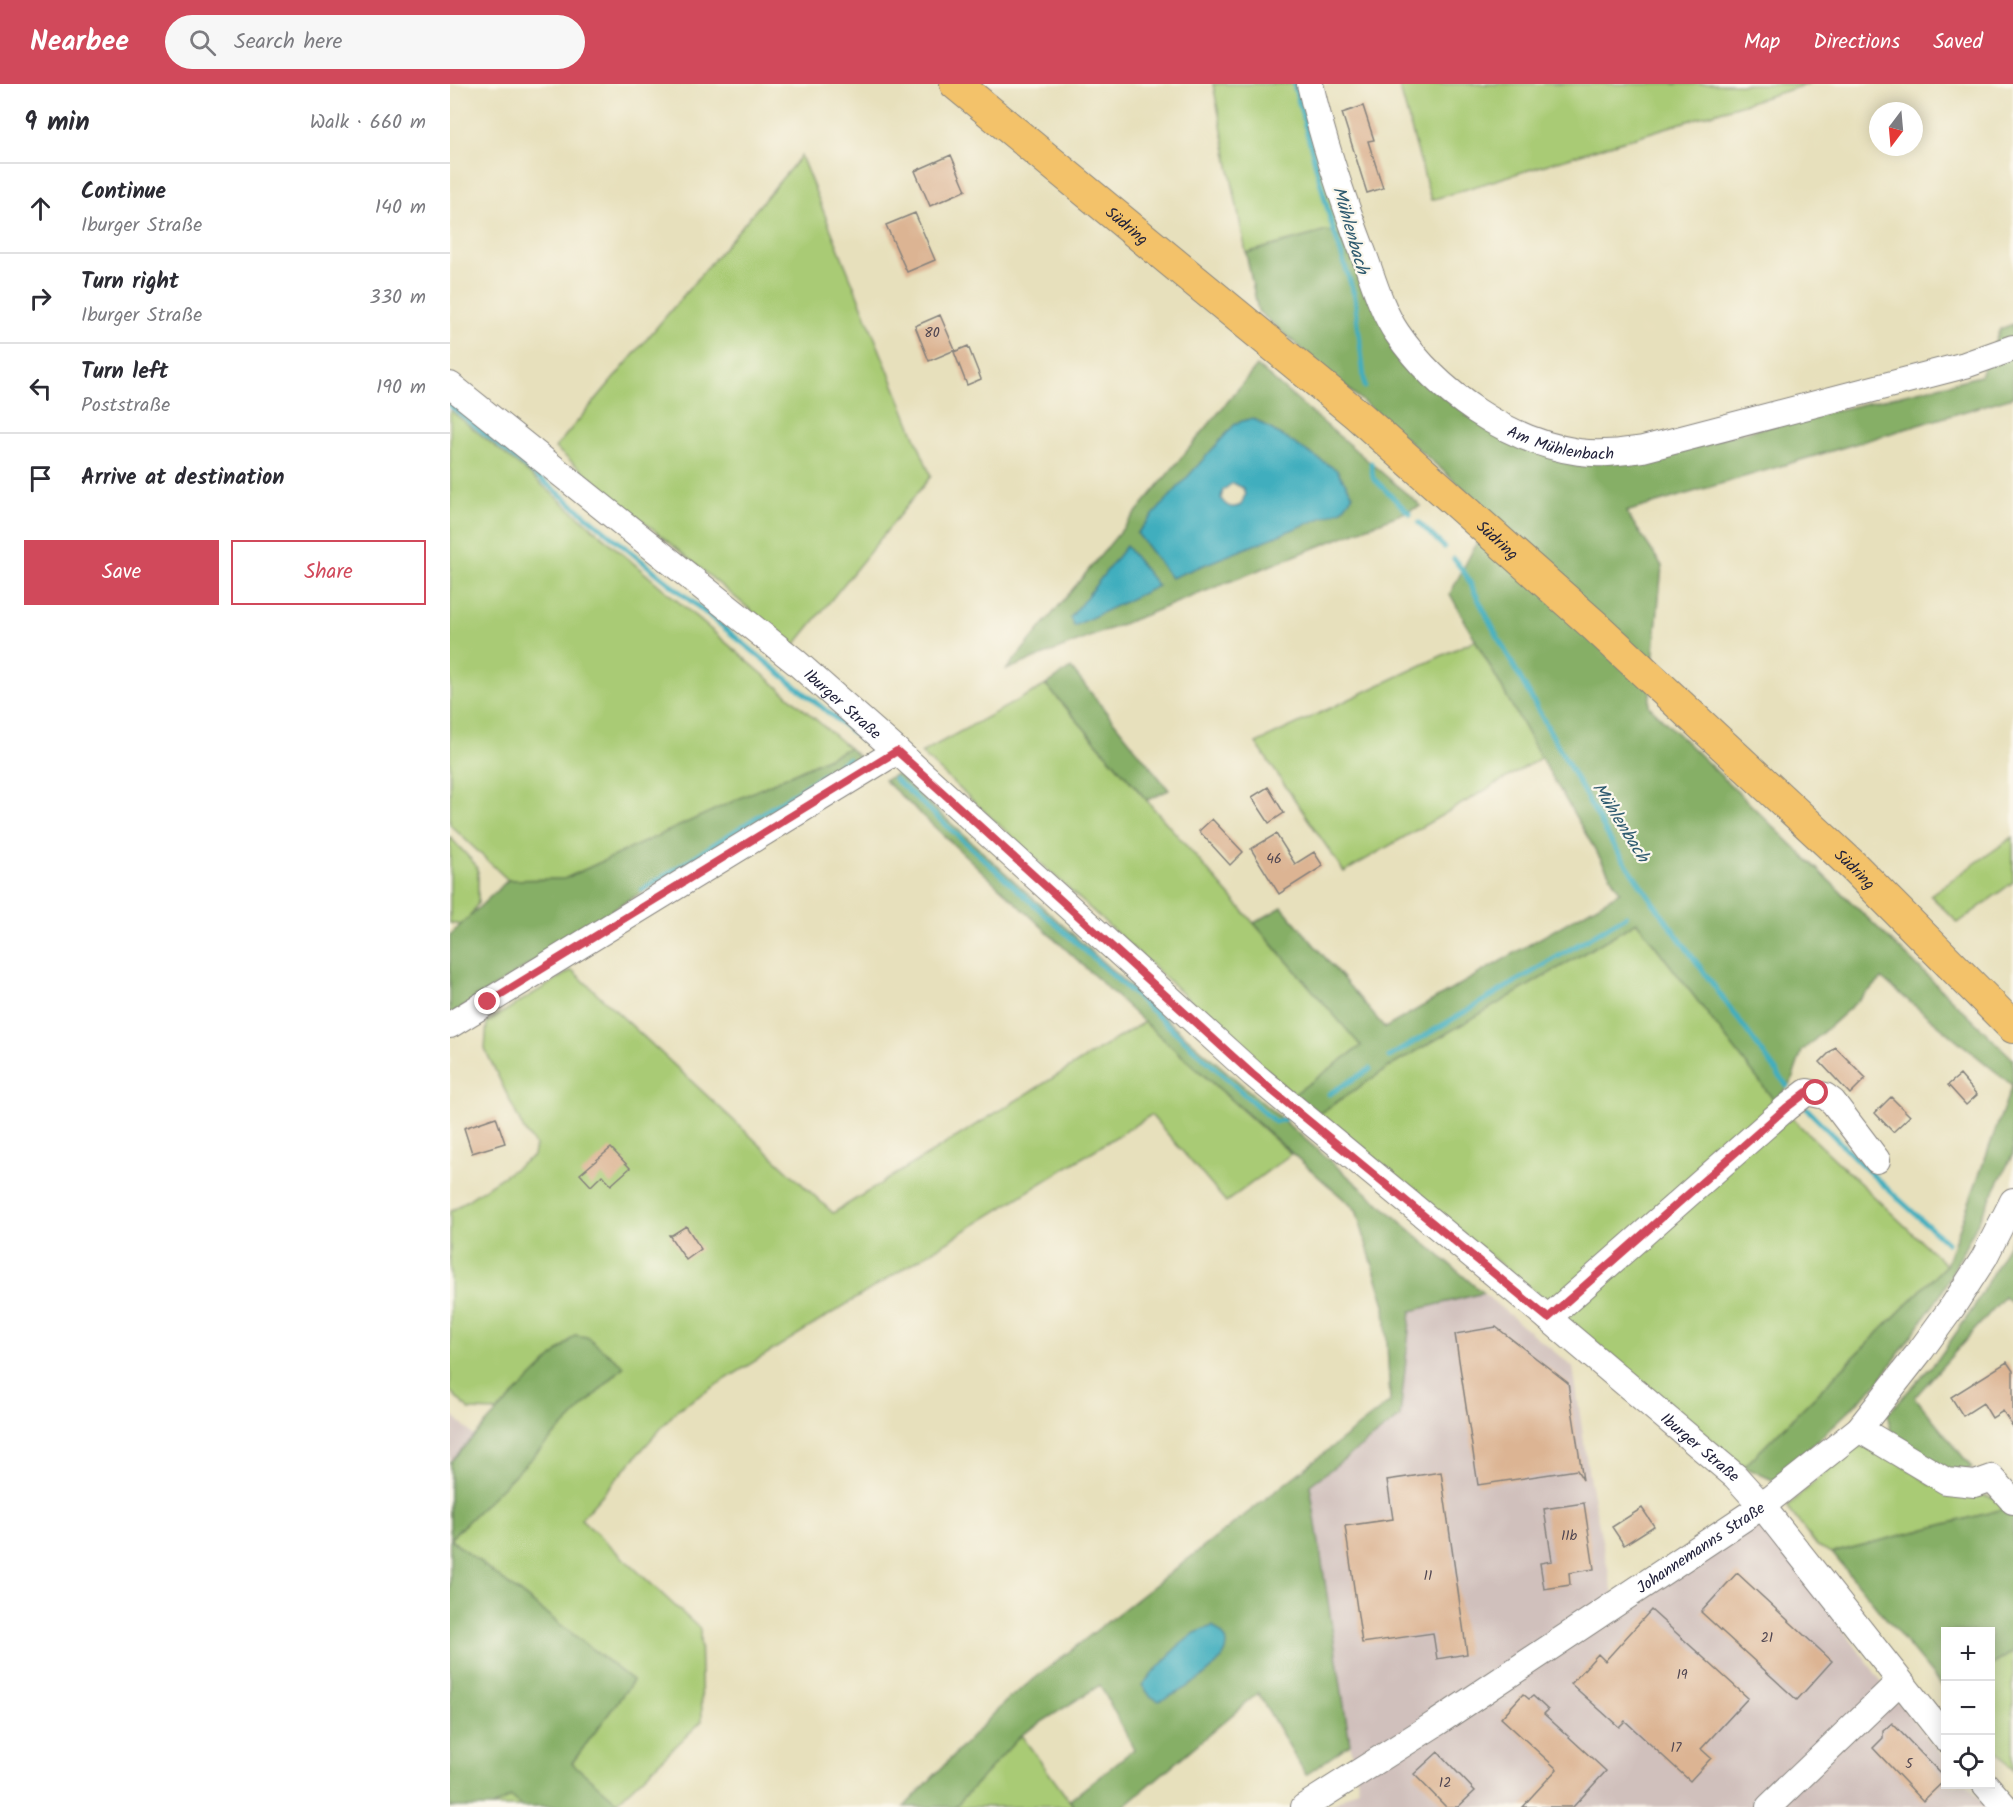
<!DOCTYPE html>
<meta charset="utf-8">
<style>
:root{--surface:#fff;--page:#f7f7f7;--text:#2b2b33;--muted:#7c7c81;--line:#e1e1e2;--accent:#d1495b}
body{margin:0;font-family:Kalam,sans-serif;background:var(--page);color:var(--text)}
.controls{position:absolute;right:18px;bottom:18px;display:grid;overflow:hidden;border-radius:0px;box-shadow:0 3px 15px #0003}
.controls button{width:54px;height:54px;display:grid;place-items:center;padding:0;border:0;border-bottom:2px solid var(--line);background:var(--surface);color:var(--text);font:30px sans-serif}
.compass{position:absolute;left:1419px;top:18px;width:54px;height:54px;border-radius:50%;background:var(--surface);box-shadow:0 3px 15px #0003;rotate:196deg}
.stop{position:absolute;width:18px;height:18px;margin:-14px;border:4px solid #d1495b;border-radius:50%;background:#fff}
.stop.end{background:#d1495b;border-color:#fff;box-shadow:0 2px 6px #0008}
.list{margin:0;padding:0;list-style:none}
h2{display:flex;justify-content:space-between;align-items:center;height:78px;margin:0;padding:0 24px;font-size:26px}
h2 small{font-size:20px;font-weight:400;color:var(--muted)}
.list li{display:grid;grid-template-columns:39px 1fr auto;gap:18px;align-items:center;box-sizing:border-box;height:90px;padding:0 24px;border-top:2px solid var(--line)}
.list b{display:block;font-size:22px;white-space:nowrap}
.list p{margin:0;font-size:20px;white-space:nowrap;color:var(--muted)}
.list em{font-size:20px;font-style:normal;color:var(--muted)}
.actions{display:flex;gap:12px;padding:18px 24px}
.actions a{flex:1;padding:14px 0;border:2px solid var(--accent);border-radius:0px;text-align:center;font-size:21px;color:var(--accent)}
.actions .main{background:var(--accent);color:#fff}
.icon{flex:none;width:33px;height:33px;fill:none;stroke:currentColor;stroke-width:2;stroke-linecap:round;stroke-linejoin:round}
.map{position:relative;flex:none;width:1563px;height:1723px;overflow:hidden}
header{display:flex;align-items:center;gap:36px;box-sizing:border-box;height:84px;padding:0 30px;background:var(--accent);color:#fff}
header strong{font-size:28px}
nav{display:flex;gap:33px;margin-inline-start:auto;font-size:21px}
.search{width:420px;height:54px;background:var(--page);display:flex;align-items:center;gap:15px;box-sizing:border-box;padding:0 21px;border-radius:33px;color:var(--muted);font-size:22px}
main{display:flex}
aside{flex:1;background:var(--surface)}
.map>svg:first-child{display:block}
.industrial{fill:#d0c0bc}
.green{fill:#a9cb74;stroke:#667658;stroke-width:1.5}
.forest{fill:#86af66;stroke:#546850;stroke-width:1.5;fill-rule:evenodd}
.water{fill:#40aebe;stroke:#31687c;stroke-width:1.5;fill-rule:evenodd}
.lines{fill:none;stroke-linecap:round;stroke-linejoin:round}
.stream{stroke:#40aebe;stroke-width:5}
.building{fill:#dcb493}
.minor-casing{stroke:#84817c;stroke-width:28}
.major-casing{stroke:#84817c;stroke-width:34}
.minor{stroke:#fff;stroke-width:26}
.major{stroke:#f3c26a;stroke-width:32}
.route{stroke:#d1495b;stroke-width:8}
.labels{text-anchor:middle;stroke-width:4.5;stroke-linejoin:round;paint-order:stroke}
.number-label{font-size:14px;fill:#504651}
.street-label{font-size:16px;fill:#22223b;stroke:#fbf7ec}
.water-label{font-size:18px;font-style:italic;fill:#2e5a6f;stroke:#fbf7ec}
</style>
<header>
<strong>Nearbee</strong>
<div class="search"><svg class="icon" aria-label="search" viewBox="0 0 24 24"><circle cx="10" cy="10" r="6"/><path d="M15 15l6 6"/></svg>Search here</div>
<nav><a>Map</a><a>Directions</a><a>Saved</a></nav>
</header>
<main>
<aside>
<h2>9 min<small>Walk · 660 m</small></h2>
<ul class="list">
<li><svg class="icon" aria-label="ahead" viewBox="0 0 24 24"><path d="M12 20V5M6 11l6-6 6 6"/></svg><div><b>Continue</b><p>Iburger Straße</p></div><em>140 m</em></li>
<li><svg class="icon" aria-label="right" viewBox="0 0 24 24"><path d="M7 20v-9h11M14 6l5 5-5 5"/></svg><div><b>Turn right</b><p>Iburger Straße</p></div><em>330 m</em></li>
<li><svg class="icon" aria-label="left" viewBox="0 0 24 24"><path d="M17 20v-9H6M10 6l-5 5 5 5"/></svg><div><b>Turn left</b><p>Poststraße</p></div><em>190 m</em></li>
<li><svg class="icon" aria-label="arrive" viewBox="0 0 24 24"><path d="M6 21V4h12l-3 4 3 4H6"/></svg><div><b>Arrive at destination</b></div></li>
</ul>
<div class="actions"><a class="main">Save</a><a>Share</a></div>
</aside>
<div class="map">
<svg width="1563" height="1723" viewBox="0 0 1563 1723">
<rect width="100%" height="100%" fill="#fbf7ec"/>
<filter id="ink" filterUnits="userSpaceOnUse"><feTurbulence type="fractalNoise" baseFrequency=".0167" numOctaves="2"/><feDisplacementMap in="SourceGraphic" scale="12" xChannelSelector="R" yChannelSelector="G"/><feConvolveMatrix kernelMatrix="1 2 1 2 8 2 1 2 1" color-interpolation-filters="sRGB"/></filter>
<filter id="wash" filterUnits="userSpaceOnUse"><feTurbulence type="fractalNoise" baseFrequency=".008" numOctaves="4" result="noise"/><feDisplacementMap in="SourceGraphic" scale="24" xChannelSelector="R" yChannelSelector="G"/><feGaussianBlur stdDeviation="1.35" result="paint"/><feColorMatrix in="noise" values="0 0 0 0 0 0 0 0 0 0 0 0 0 0 0 0 0 1.4 0 .05"/><feComposite in="paint" operator="in"/></filter>
<g filter="url(#wash)">
<rect width="100%" height="100%" fill="#e7e0bc"/>
<!-- industrial -->
<path class="industrial" d="M1033 1209 1123 1283 1139 1392 1168 1535 1309 1432 1434 1601 1495 1675 1496 1700 1517 1701 1536 1723H880L909 1704 900 1660 860 1401 950 1333 961 1227Z
M0 1328 24 1352 0 1378Z"/>
<!-- green -->
<path class="green" d="M763 0H849L899 155 877 147 796 169Z
M952 0H1358L981 116 949 1Z
M351 72 481 392 344 562 105 364Z
M0 326 77 388 399 664 114 795 58 796 0 741Z
M1025 556 1091 674 894 788 806 659Z
M596 601 911 962 843 1011 471 669Z
M0 753 25 780 28 788V819L21 831 11 841 0 839Z
M1563 753V798L1508 839 1480 811Z
M1187 838 1326 1019 1496 1181 1294 1383 1097 1218 867 1031 941 982Z
M122 886 383 1129 694 938 841 1070 776 1118 701 1031 228 1325 131 1435 250 1545 252 1637 167 1718 122 1679 183 1597 0 1455 174 1282 156 1268 125 1251 48 1327 19 1326 0 1307V1128L83 1072 85 1061 74 1046 35 965 37 938Z
M1403 1362 1433 1366 1479 1400 1546 1414 1558 1424 1382 1469 1367 1462 1337 1423Z
M1563 1568V1687L1541 1660 1540 1582Z
M571 1651 624 1723H505Z
M61 1713 71 1723H42Z"/>
<!-- forest -->
<path class="forest" d="M877 147 899 155 943 259 1056 353 1196 372 1530 292 1550 245 1563 240V313L1176 428 1212 482 1199 622 1563 975V1070L1491 1210 1428 1299 1325 1397 1294 1383 1496 1181 1562 1001 1432 895 1352 967 1342 996 1326 1019 1187 838 941 982 867 1031 843 1011 911 962 804 839 832 823 935 944 1170 808 1091 674 1000 510 1042 429 808 227 796 169Z
M807 282 971 422 556 586ZM803 334 892 426 687 449Z
M621 584 719 706 697 716 596 601Z
M399 664 417 680 170 821 0 932V851L58 796 114 795Z
M447 690 710 930 1033 1209 961 1227 950 1333 860 1401 900 1660 856 1691 808 1609 673 1723H624L620 1716 684 1665 650 1601 571 1651 505 1723H454L557 1616 940 1318 935 1221 906 1126 694 938 434 696Z
M1563 1152V1220L1554 1213 1465 1313 1522 1384 1501 1391 1441 1347 1437 1330 1488 1275 1522 1226Z
M125 1251 137 1253 174 1282 0 1455 183 1597 122 1679 173 1723H71L61 1713 42 1723H0V1378L48 1327Z
M1558 1424 1563 1429V1568L1541 1582 1540 1548H1496L1495 1606 1382 1469Z"/>
<!-- water -->
<path class="water" d="M803 334 887 386 903 411 892 426 721 494 687 449 786 339ZM783 399 793 404 795 411 791 421C782 426 775 422 771 414L773 406Z
M676 462 708 502 624 542 620 534Z
M763 1542C767 1546 774 1550 776 1556 785 1578 727 1611 709 1617L700 1612 692 1601 726 1564 745 1549Z"/>
<g class="lines">
<!-- stream -->
<path class="stream" d="M844 0 881 138 905 213 915 303
M0 321 412 656
M921 379 923 394 960 430
M969 439 994 463
M1004 475 1016 491 1047 552 1162 759 1199 813 1337 1002
M445 695 825 1038 834 1035
M192 806 398 675
M939 973 1176 832
M879 1010 920 985
M1357 1025 1417 1086 1497 1159"/>
</g>
<g id="blocks">
<!-- building -->
<path class="building" d="M913 22 924 56 918 57 933 104 917 109 892 29Z
M501 71 516 106 480 122 465 87Z
M465 129 485 176 457 188 436 141Z
M490 231 505 266 479 277 465 242Z
M518 262 531 295 517 301 504 268Z
M818 703 834 729 819 739 802 713Z
M762 735 793 768 780 781 749 747Z
M826 750 845 780 864 768 873 782 829 810 801 765Z
M1385 963 1416 994 1400 1010 1370 978Z
M1510 991 1527 1011 1516 1021 1498 1001Z
M1441 1013 1460 1032 1443 1048 1425 1029Z
M46 1033 55 1059 22 1069 14 1044Z
M161 1064 180 1084 161 1101 152 1091 141 1102 130 1090Z
M236 1142 251 1165 236 1176 219 1151H222Z
M1046 1243 1118 1299 1133 1396 1127 1386 1028 1401 1005 1250Z
M1557 1278 1563 1287V1343L1553 1327 1542 1334 1533 1319 1513 1332 1501 1313Z
M991 1388 1017 1570 987 1575 983 1549 912 1559 895 1442 943 1435 937 1396Z
M1134 1419 1144 1485 1119 1489 1120 1501 1094 1505 1090 1479 1102 1477 1094 1425Z
M1192 1424 1204 1442 1174 1461 1162 1443Z
M1287 1489 1382 1577 1347 1616 1251 1528Z
M1201 1526 1298 1614 1251 1665 1261 1674 1240 1697 1175 1637 1169 1643 1121 1600 1148 1570 1155 1577Z
M1073 1610 1079 1615 1083 1612 1098 1626 1094 1630 1156 1687 1123 1723H1072L1107 1685 1051 1634Z
M1442 1639 1496 1695 1473 1717 1423 1664 1433 1654V1647Z
M988 1668 1025 1707 1008 1723H996L964 1690Z"/>
</g>
</g>
<g filter="url(#ink)">
<use href="#blocks" fill-opacity="0" stroke="#84817c" stroke-width="1.5"/>
<g class="lines">
<defs>
<g id="minor">
<path id="s1" d="M860 0C873 58 894 119 915 174 924 199 932 227 947 249 988 309 1057 357 1129 368 1150 371 1172 368 1193 365L1515 281 1563 264"/>
<path id="s2" d="M0 301 346 578 447 667 803 990 1098 1234 1285 1392 1312 1422 1496 1655"/>
<path d="M0 941 447 667"/>
<path d="M1098 1234 1336 1024 1357 1008 1375 1012 1383 1018 1427 1076"/>
<path d="M1409 1345 1496 1397 1525 1400 1542 1394 1563 1417"/>
<path d="M1535 1700 1555 1723"/>
<path id="s3" d="M854 1723 988 1638 1312 1422 1409 1345 1471 1266 1503 1222 1534 1174 1563 1117"/>
<path d="M1319 1723 1449 1598"/>
</g>
<g id="major">
<path id="s4" d="M506 0 909 332 1145 542 1403 782 1563 943"/>
</g>
</defs>
<!-- minor casing -->
<use href="#minor" class="minor-casing"/>
<!-- major casing -->
<use href="#major" class="major-casing"/>
<!-- minor -->
<use href="#minor" class="minor"/>
<!-- major -->
<use href="#major" class="major"/>
</g>
</g>
<g class="lines" filter="url(#ink)">
<!-- route -->
<path class="route" d="M38 918 447 667 802 990 1098 1234 1336 1024 1357 1008 1366 1009"/>
</g>
<g class="labels">
<!-- number labels -->
<g class="number-label">
<text x="482" y="253">80</text>
<text x="824" y="779">46</text>
<text x="1119" y="1456">11b</text>
<text x="978" y="1496">11</text>
<text x="1317" y="1558">21</text>
<text x="1232" y="1595">19</text>
<text x="1226" y="1668">17</text>
<text x="1459" y="1684">5</text>
<text x="995" y="1703">12</text>
</g>
<!-- street labels -->
<g class="street-label">
<text dy="6" stroke="none"><textPath href="#s4" startOffset="222">Südring</textPath></text>
<text dy="6" stroke="none"><textPath href="#s1" startOffset="468">Am Mühlenbach</textPath></text>
<text dy="6" stroke="none"><textPath href="#s4" startOffset="708">Südring</textPath></text>
<text dy="6" stroke="none"><textPath href="#s2" startOffset="506">Iburger Straße</textPath></text>
<text dy="6" stroke="none"><textPath href="#s4" startOffset="1194">Südring</textPath></text>
<text dy="6" stroke="none"><textPath href="#s2" startOffset="1641">Iburger Straße</textPath></text>
<text dy="6" stroke="none"><textPath href="#s3" startOffset="474">Johannemanns Straße</textPath></text>
</g>
<!-- water labels -->
<g class="water-label">
<text transform="translate(901 146) rotate(74)" y="6">Mühlenbach</text>
<text transform="translate(1171 738) rotate(58)" y="6">Mühlenbach</text>
</g>
</g>
</svg>
<div class="controls">
<button>+</button>
<button>−</button>
<button><svg class="icon" aria-label="locate" viewBox="0 0 24 24"><circle cx="12" cy="12" r="6"/><path d="M12 2v4M12 18v4M2 12h4M18 12h4"/></svg></button>
</div>
<svg class="compass" viewBox="-18 -18 36 36"><path d="M0-13l5 13h-10z" fill="#e53935"/><path d="M0 13l5-13h-10z" fill="#7c7c81"/></svg>
<div class="stop" style="left:1366px;top:1009px"></div>
<div class="stop end" style="left:38px;top:918px"></div>
</div>
</main>
